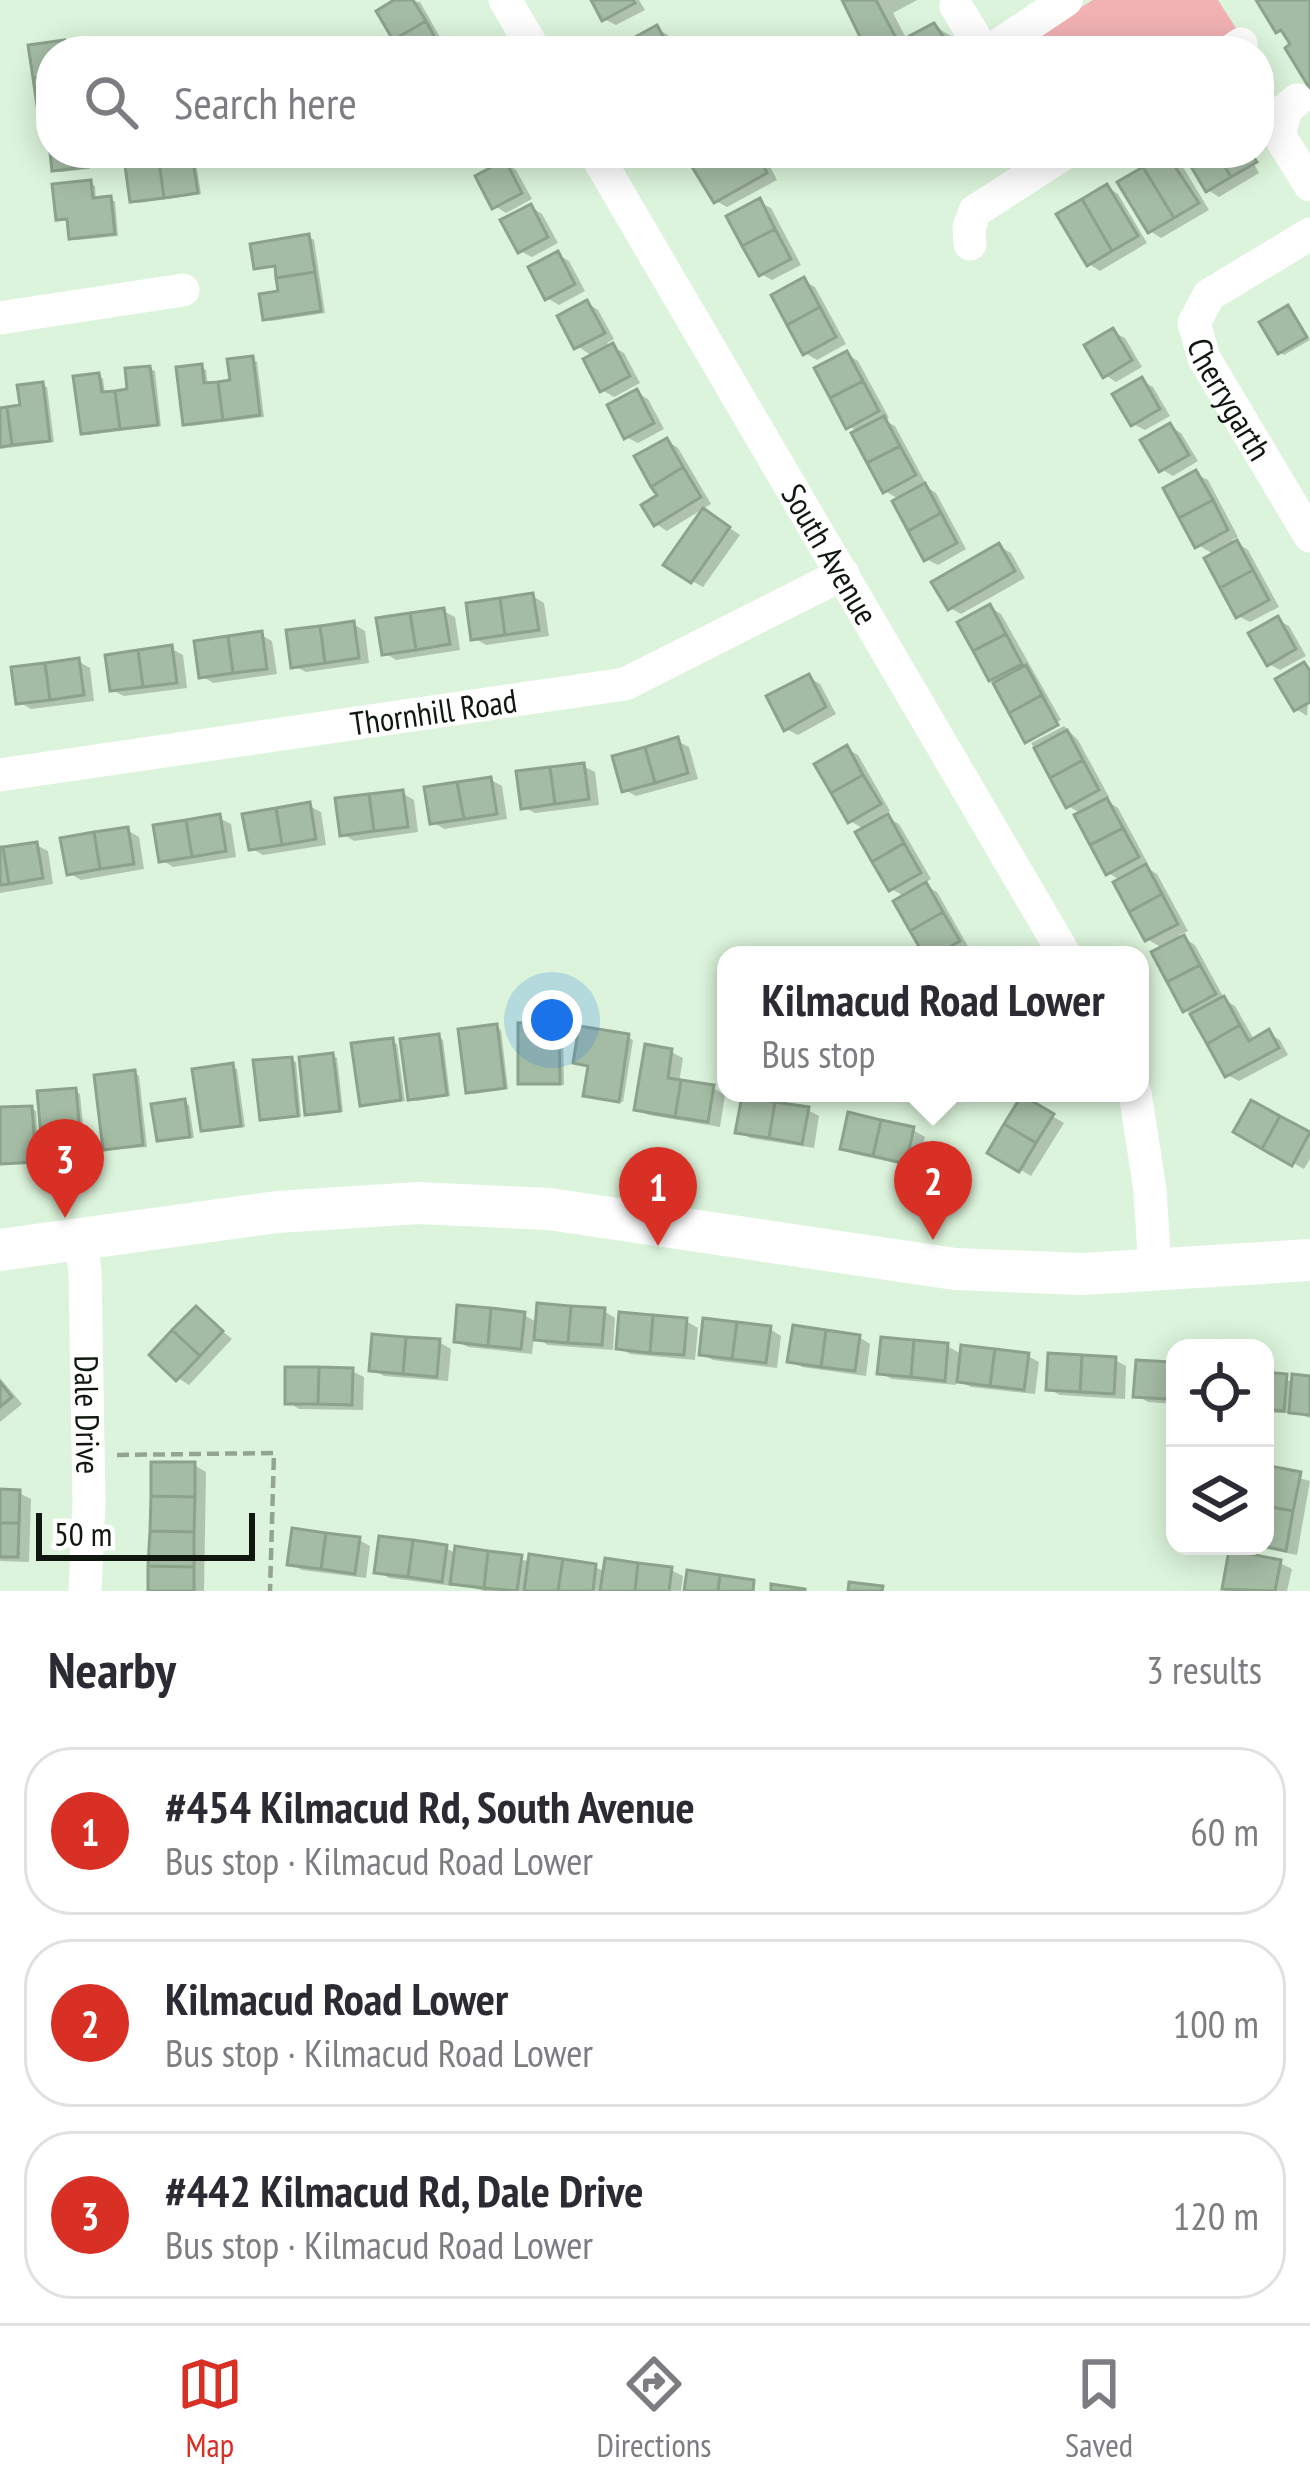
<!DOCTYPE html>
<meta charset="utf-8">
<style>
:root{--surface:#fff;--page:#f2f2f3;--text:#2b2b33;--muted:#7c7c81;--line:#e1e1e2;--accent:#d93025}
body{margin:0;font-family:"PT Sans Narrow",sans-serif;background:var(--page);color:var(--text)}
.controls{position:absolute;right:36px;bottom:36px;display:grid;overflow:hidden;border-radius:24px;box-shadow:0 6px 30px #0003}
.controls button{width:108px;height:108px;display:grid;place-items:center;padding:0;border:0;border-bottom:3px solid var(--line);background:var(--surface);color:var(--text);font:60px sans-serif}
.scale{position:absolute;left:36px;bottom:30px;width:219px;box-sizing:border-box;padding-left:12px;border:6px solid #0f170f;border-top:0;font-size:33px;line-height:42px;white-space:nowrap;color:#0f170f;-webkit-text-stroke:9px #fff;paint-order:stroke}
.you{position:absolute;left:552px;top:1020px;width:42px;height:42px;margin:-30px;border:9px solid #fff;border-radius:50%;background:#1a73e8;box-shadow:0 0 0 18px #1a73e833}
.badge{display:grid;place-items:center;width:78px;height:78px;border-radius:50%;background:var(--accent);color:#fff;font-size:39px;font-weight:700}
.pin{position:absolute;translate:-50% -99px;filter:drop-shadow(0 3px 6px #0008)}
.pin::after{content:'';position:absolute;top:63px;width:42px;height:36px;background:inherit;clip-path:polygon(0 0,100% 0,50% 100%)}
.popup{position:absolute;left:717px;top:946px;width:432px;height:156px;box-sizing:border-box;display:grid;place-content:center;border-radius:24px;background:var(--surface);filter:drop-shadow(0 3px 9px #0005);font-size:39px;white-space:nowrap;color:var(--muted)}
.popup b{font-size:45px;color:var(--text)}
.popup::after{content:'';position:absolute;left:50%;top:100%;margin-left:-24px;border:24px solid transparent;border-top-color:var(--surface)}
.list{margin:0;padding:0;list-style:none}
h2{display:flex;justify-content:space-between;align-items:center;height:156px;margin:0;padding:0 48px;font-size:51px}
h2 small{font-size:39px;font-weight:400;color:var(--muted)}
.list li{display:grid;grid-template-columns:78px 1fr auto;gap:36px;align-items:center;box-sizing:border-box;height:168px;margin:0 24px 24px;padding:0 24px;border:3px solid var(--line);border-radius:48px}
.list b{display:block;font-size:45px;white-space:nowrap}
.list p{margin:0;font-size:39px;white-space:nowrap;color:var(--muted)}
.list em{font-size:39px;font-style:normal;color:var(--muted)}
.icon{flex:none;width:66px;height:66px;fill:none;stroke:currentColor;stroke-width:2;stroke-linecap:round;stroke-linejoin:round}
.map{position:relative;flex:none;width:1310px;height:1591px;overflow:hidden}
.search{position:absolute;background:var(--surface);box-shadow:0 6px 30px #0003;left:36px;right:36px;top:36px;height:132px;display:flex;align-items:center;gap:30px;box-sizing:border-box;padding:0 42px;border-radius:48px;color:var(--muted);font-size:45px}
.sheet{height:732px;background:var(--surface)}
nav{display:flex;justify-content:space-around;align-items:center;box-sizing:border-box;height:168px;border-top:3px solid var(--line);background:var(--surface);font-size:33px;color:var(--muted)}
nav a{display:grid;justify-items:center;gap:6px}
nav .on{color:var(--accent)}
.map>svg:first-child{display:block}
.green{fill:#f2b2b4}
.shadow{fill:#0003}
.building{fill:#a5bca4;stroke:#8ca28b;stroke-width:3}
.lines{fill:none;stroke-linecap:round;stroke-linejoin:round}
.path{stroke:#93a592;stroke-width:4.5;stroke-dasharray:12 6;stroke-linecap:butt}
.minor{stroke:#fff;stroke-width:33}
.major{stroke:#fff;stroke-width:42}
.labels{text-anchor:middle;stroke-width:12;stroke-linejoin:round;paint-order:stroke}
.street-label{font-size:33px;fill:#0f170f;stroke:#fff}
</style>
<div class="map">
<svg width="1310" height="1591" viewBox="0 0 1310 1591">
<rect width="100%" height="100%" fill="#dcf4db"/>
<!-- green -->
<path class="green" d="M1093 0H1218L1239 33 1209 51H1008Z"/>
<!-- shadow -->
<path class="shadow" d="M400 0 420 2 448 51H403Z
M594 0H639L645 10 616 25 604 19Z
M845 0H917L893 13 907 40 934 26 951 36 960 51H871Z
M657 29 668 35 677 51H632Z
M53 153H88L90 169 60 172 55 169Z
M464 153H505L479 167Z
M689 153H763L777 180 727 207 716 201Z
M1186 153H1248L1259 173 1219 197 1208 190Z
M1168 155 1180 162 1209 210 1161 238 1150 231 1121 183Z
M192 159 196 162 201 194 138 203 133 200Z
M505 163 516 170 532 199 506 213 495 206Z
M90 183 95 186 96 200 115 201 118 236 77 240 72 237 70 221 58 218Z
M1107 187 1118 194 1147 243 1100 271 1089 264Z
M759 202 771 208 801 265 772 280 761 274Z
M531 207 542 214 558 243 532 257 520 251Z
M309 237 314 240 325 313 271 321 266 318 282 294 278 267H257Z
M558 255 569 261 585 291 559 305 547 298Z
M804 281 815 287 846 344 817 360 805 353Z
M587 303 598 310 614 339 607 343 624 353 640 383 614 397 602 390 594 357 577 346Z
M1288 308 1310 340 1284 355 1280 352Z
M1113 332 1125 338 1142 367 1116 382 1105 375Z
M847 354 858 361 889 418 884 420 895 426 925 482 922 484 936 493 966 549 938 565 926 559 900 500 885 491 859 432 848 426Z
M252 359 257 362 264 417 191 426 186 423 201 367 206 370 208 386 233 383Z
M150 369 155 371 161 426 88 435 83 432 99 376 103 379 105 395 131 392Z
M1142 381 1153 387 1170 416 1145 430 1133 424Z
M42 385 47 387 54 442 0 449V411L23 408Z
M637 393 648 399 664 429 638 443 626 437Z
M1170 426 1181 433 1198 461 1173 476 1161 469Z
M667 441 678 448 711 504 667 531 656 524Z
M1196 474 1208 480 1238 537 1232 540 1248 550 1279 607 1250 622 1238 616 1215 555 1198 545Z
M715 518 740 535 703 587 692 581Z
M999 546 1011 553 1025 578 961 614 950 608Z
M533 596 544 603 549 636 486 645 474 638Z
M990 607 1001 614 1061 720 1029 737V742L991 679Z
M443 611 455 617 460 650 396 660 385 653Z
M1278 620 1289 626 1306 656 1280 670 1269 664Z
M353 624 365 631 369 663 306 672 294 666Z
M261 635 272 641 277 674 213 683 202 676Z
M172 649 183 655 187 688 124 696 112 690Z
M78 661 90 668 94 701 31 709 19 702Z
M1304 665 1310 669 1307 716 1296 709Z
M809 677 820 684 836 714 798 735 786 729Z
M1064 726 1078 740 1109 797 1104 799 1118 808 1148 864 1144 866 1157 874 1188 931 1179 935 1195 945 1225 1000 1235 1006 1255 1041 1268 1033 1280 1040 1288 1055 1239 1081 1227 1075 1195 1016 1185 1010 1164 949 1147 939 1122 881 1108 873 1082 814 1068 806 1031 743Z
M677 741 689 747 698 779 636 796 625 790Z
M847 749 858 755 890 811 883 815 899 824 931 879 923 884 937 892 969 948 966 950 975 955H928L906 897 891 889 866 830 850 821Z
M583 766 595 772 599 805 535 813 524 807Z
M491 780 502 786 507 819 444 829 433 822Z
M402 793 414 800 418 832 354 841 343 834Z
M309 806 321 812 326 845 263 855 251 848Z
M219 818 231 824 236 857 173 867 162 860Z
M127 830 139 837 144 869 81 880 69 873Z
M36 845 48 851 53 884 0 893V850Z
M559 1025 563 1028 564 1085 521 1082Z
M496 1027 501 1030 508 1089 474 1094 469 1091Z
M438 1037 443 1040 450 1096 416 1101 411 1098Z
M628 1037 633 1040 623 1102 586 1095Z
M392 1041 397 1044 405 1101 367 1106 362 1104Z
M671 1052 683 1058 679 1083 713 1088 725 1095 720 1127 649 1115 637 1109Z
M333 1056 337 1058 343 1112 313 1116 308 1113Z
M291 1060 296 1062 301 1117 267 1120 263 1118Z
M232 1067 237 1069 245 1127 208 1132 203 1129Z
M135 1073 139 1076 147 1147 110 1150 105 1148Z
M75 1091 80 1094 86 1157 51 1160 46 1157Z
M1023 1099 1064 1123 1031 1176 991 1152Z
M184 1102 189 1105 194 1138 159 1139Z
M1252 1104 1310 1136V1159L1304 1169 1237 1131Z
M32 1109 36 1111 39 1163 3 1165 0 1110Z
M808 1110 819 1116 814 1148 750 1138 739 1131Z
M850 1116 913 1130 925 1137 917 1168 854 1154 843 1148Z
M196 1309 232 1339 189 1385 178 1378Z
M604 1311 615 1318 613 1350 548 1345 534 1337 532 1354 468 1347 457 1341 524 1315 538 1323Z
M686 1321 698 1328 695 1360 630 1354 619 1348Z
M770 1329 781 1336 777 1368 713 1360 702 1354Z
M859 1337 870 1344 866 1376 802 1367 791 1361Z
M439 1342 451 1349 448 1381 384 1376 372 1369Z
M947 1346 963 1355 1028 1356 1039 1362 1035 1394 971 1387 956 1379V1385L892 1379 880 1373Z
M1115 1360 1126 1366 1125 1399 1060 1395 1049 1389Z
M1175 1366V1404L1148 1402 1136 1395Z
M352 1371 364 1377 363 1410 299 1409 288 1402Z
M1265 1375 1295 1382 1310 1379V1418L1295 1413H1265Z
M0 1378 22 1404 0 1422Z
M194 1465 206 1472 204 1591H151Z
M1265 1469 1310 1481 1297 1555 1251 1546H1265Z
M0 1492 19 1493 31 1499 29 1562 0 1561Z
M359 1540 370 1546 366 1578 302 1570 290 1564Z
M446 1548 457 1554 595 1567 606 1572 671 1570 683 1576 681 1591H484L454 1582 453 1586 389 1578 378 1571Z
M1231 1553 1280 1563 1292 1569 1287 1591H1224Z"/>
<!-- building -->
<path class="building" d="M394 0H413L426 21 393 40 376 11Z
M591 0H633L635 3 602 21Z
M842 0H876L898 42 934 23 953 51H867Z
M1256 0H1310V89L1285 48 1290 44 1281 30 1276 33Z
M426 21 442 51H400L393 40Z
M657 25 671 51H628L624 43Z
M65 40 67 51H51V76L33 78 28 45Z
M51 76V110L38 112 33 78Z
M48 134 51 153H85L86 167 52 171Z
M693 153H757L767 173 714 203 686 157Z
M1166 153 1199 203 1174 218 1143 167Z
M1183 153H1217L1231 177 1206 192Z
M1217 153H1251L1257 162 1231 177Z
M192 156 198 193 164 198 159 161Z
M505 160 522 193 492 209 475 176Z
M159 161 164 198 130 202 125 166Z
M1143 167 1174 218 1148 233 1117 182Z
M91 180 93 198 111 196 115 234 69 239 67 219 56 220 52 184Z
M1107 184 1138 236 1112 251 1082 199Z
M760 198 775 229 742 246 726 216Z
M1082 199 1112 251 1087 266 1056 214Z
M531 204 548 237 518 253 500 220Z
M775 229 791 259 759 276 742 246Z
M309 234 315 272 276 278 275 266 254 269 250 244Z
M558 251 575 284 545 300 528 267Z
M315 272 321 311 263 320 259 294 278 291 276 278Z
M804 277 820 307 787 325 771 295Z
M587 300 605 333 574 349 557 316Z
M1288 305 1307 337 1278 354 1259 322Z
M820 307 836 337 803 355 787 325Z
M1113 328 1132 360 1103 378 1084 345Z
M613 343 630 376 600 392 583 359Z
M847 351 863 381 830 398 814 368Z
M253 356 260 415 223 420 218 382 230 380 227 359Z
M202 364 204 383 218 382 223 420 183 425 176 367Z
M150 366 158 425 120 429 115 391 127 389 125 368Z
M99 373 102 392 115 391 120 429 81 434 73 376Z
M1142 377 1160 409 1131 426 1112 394Z
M863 381 879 411 846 429 830 398Z
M43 382 50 441 12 445 7 407 20 405 17 385Z
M637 389 654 423 624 439 607 405Z
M7 407 12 445 0 447V408Z
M884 416 900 446 867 463 851 433Z
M1170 423 1189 455 1159 472 1140 440Z
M667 438 683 467 651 487 634 456Z
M900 446 916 475 883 493 867 463Z
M683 467 701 497 654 526 641 505 657 495 651 487Z
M1196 470 1213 500 1179 518 1163 488Z
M925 483 941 513 908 531 892 501Z
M1213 500 1228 530 1195 548 1179 518Z
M703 508 730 527 691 583 663 565Z
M941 513 957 543 924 561 908 531Z
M1237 540 1253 570 1220 588 1204 558Z
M999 543 1015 571 948 610 931 582Z
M1253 570 1269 600 1236 618 1220 588Z
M533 593 539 630 505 635 500 598Z
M500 598 505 635 471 640 466 603Z
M990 604 1006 634 973 651 957 622Z
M444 608 450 644 416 650 410 613Z
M410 613 416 650 382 655 376 618Z
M1278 616 1296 649 1267 666 1248 633Z
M354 621 359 658 325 663 320 626Z
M320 626 325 663 291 668 286 630Z
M262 631 267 669 233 673 228 636Z
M1006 634 1022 664 989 681 973 651Z
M228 636 233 673 199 678 194 641Z
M172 645 177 683 143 687 138 650Z
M138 650 143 687 110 691 105 655Z
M79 658 84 695 50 700 45 663Z
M1304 662 1310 671V702L1294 711 1275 679Z
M45 663 50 700 16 704 11 667Z
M1026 665 1042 695 1009 713 993 683Z
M809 674 826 707 784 731 766 696Z
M1042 695 1058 725 1025 743 1009 713Z
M1067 730 1083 760 1050 778 1034 748Z
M678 737 688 773 655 783 645 747Z
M847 745 863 775 831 793 814 764Z
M645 747 655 783 622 792 612 756Z
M1083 760 1099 790 1066 808 1050 778Z
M584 763 589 799 555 804 550 767Z
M550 767 555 804 521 809 516 771Z
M863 775 881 804 848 823 831 793Z
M491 777 497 814 464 819 457 782Z
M457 782 464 819 430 824 424 787Z
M403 790 408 827 374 831 369 794Z
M369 794 374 831 340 836 335 798Z
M1107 798 1123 828 1090 845 1074 815Z
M310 802 316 839 282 845 276 808Z
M276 808 282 845 249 850 242 814Z
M220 814 226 851 192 857 186 820Z
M888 814 904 843 872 862 855 832Z
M186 820 192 857 159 862 153 825Z
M128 827 134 864 100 869 94 832Z
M1123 828 1139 857 1106 875 1090 845Z
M94 832 100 869 67 875 60 838Z
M37 842 43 878 9 884 3 847Z
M904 843 921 873 889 891 872 862Z
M0 847H3L9 884 0 885Z
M1146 864 1162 894 1129 912 1113 882Z
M926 882 943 912 910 931 893 901Z
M1162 894 1178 924 1145 941 1129 912Z
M943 912 960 941 936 955H924L910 931Z
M1184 935 1200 965 1167 982 1151 952Z
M1200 965 1216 994 1183 1012 1167 982Z
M1224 996 1240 1025 1207 1044 1190 1014Z
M559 1022 560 1084H518V1023Z
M497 1024 505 1088 466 1093 458 1029Z
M1240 1025 1249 1041 1269 1029 1279 1048 1225 1077 1207 1044Z
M579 1026 629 1034 619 1102 583 1096 588 1066 573 1063Z
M439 1034 447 1095 408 1100 400 1039Z
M393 1038 401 1100 360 1106 351 1043Z
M645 1044 672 1049 668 1078 681 1080 675 1117 634 1110Z
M333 1053 340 1111 305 1115 299 1057Z
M292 1057 298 1116 260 1120 253 1060Z
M233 1063 241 1126 201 1131 192 1069Z
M135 1070 143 1145 103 1150 94 1075Z
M681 1080 714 1085 708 1122 675 1117Z
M76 1088 82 1155 43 1159 37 1091Z
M1022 1095 1054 1114 1036 1143 1004 1124Z
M742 1096 775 1102 769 1138 735 1133Z
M185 1099 190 1137 157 1141 151 1104Z
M1251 1100 1280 1116 1262 1149 1233 1132Z
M775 1102 809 1107 802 1144 769 1138Z
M32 1106 36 1162 0 1164V1107Z
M848 1112 881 1120 873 1156 840 1149Z
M1280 1116 1310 1132 1292 1166 1262 1149Z
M881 1120 914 1127 906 1164 873 1156Z
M1004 1124 1036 1143 1019 1172 987 1153Z
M537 1303 571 1306 568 1343 534 1340Z
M457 1305 491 1308 488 1346 454 1342Z
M196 1306 223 1331 200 1356 172 1330Z
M571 1306 605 1308 602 1345 568 1343Z
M491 1308 525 1312 521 1349 488 1346Z
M619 1312 653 1315 650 1353 616 1349Z
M653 1315 687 1318 684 1355 650 1353Z
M703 1318 737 1322 732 1359 699 1355Z
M737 1322 771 1326 766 1363 732 1359Z
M793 1325 826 1330 821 1367 787 1362Z
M172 1330 200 1356 176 1381 149 1355Z
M826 1330 860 1335 855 1371 821 1367Z
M372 1334 406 1337 403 1374 369 1371Z
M406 1337 440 1339 437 1377 403 1374Z
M881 1337 914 1340 911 1377 877 1374Z
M914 1340 948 1343 945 1381 911 1377Z
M961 1345 995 1349 990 1386 957 1382Z
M995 1349 1029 1353 1024 1390 990 1386Z
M1048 1353 1082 1355 1080 1392 1046 1390Z
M1082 1355 1116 1357 1114 1394 1080 1392Z
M1136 1360 1170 1362 1167 1399 1133 1397Z
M1170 1362 1175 1363V1400L1167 1399Z
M285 1367H319L318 1404H285Z
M319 1367 353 1368 352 1405 318 1404Z
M1265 1372 1287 1374 1284 1411 1265 1409Z
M1292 1374 1310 1376V1415L1289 1413Z
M0 1382 12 1397 0 1407Z
M151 1462H195V1497L151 1496Z
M1265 1465 1301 1472 1293 1511 1265 1506Z
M0 1489 20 1490 19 1523H0Z
M151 1496 195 1497 194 1532 150 1531Z
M1265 1506 1293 1511 1286 1551 1263 1546Z
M0 1523H19L18 1557H0Z
M292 1528 326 1533 321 1569 287 1565Z
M150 1531 194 1532V1567L148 1566Z
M326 1533 360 1537 355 1574 321 1569Z
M379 1536 413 1540 408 1577 374 1573Z
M413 1540 447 1545 442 1582 408 1577Z
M455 1546 488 1551 484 1588 450 1584Z
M1229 1550 1281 1560 1275 1591 1222 1589Z
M488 1551 522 1555 517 1591 484 1588Z
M529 1554 563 1559 558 1591H524Z
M605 1558 638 1563 635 1591H600Z
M563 1559 596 1564 593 1591H558Z
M638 1563 672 1567 669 1591H635Z
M148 1566 194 1567V1591H148Z
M687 1570 720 1575 718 1591H684Z
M720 1575 754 1580 753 1591H718Z
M849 1582 883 1586 882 1591H848Z
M771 1584 805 1589V1591H771Z"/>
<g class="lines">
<!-- path -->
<path class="path" d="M117 1455 274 1453 270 1591"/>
<!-- minor -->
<g class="minor">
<path d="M505 0 535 51"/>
<path d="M956 6 983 51"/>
<path d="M990 51 1066 0"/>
<path d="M1231 51 1241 44"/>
<path d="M1297 100 1286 109 1279 135 1310 185"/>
<path id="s1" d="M595 153 1065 955"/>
<path id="s2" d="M1310 234 1209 295 1194 323 1204 358 1310 536"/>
<path d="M970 244 969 228 975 211 1065 153"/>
<path d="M0 318 183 290"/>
<path id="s3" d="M0 775 625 684 843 574"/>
<path d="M1135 1093 1150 1190 1155 1270"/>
<path id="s4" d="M81 1241 85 1271 89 1501 85 1591"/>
</g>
<!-- major -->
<path class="major" d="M0 1250 277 1212 418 1203 549 1209 955 1269 1083 1274 1310 1260"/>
</g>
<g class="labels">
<!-- street labels -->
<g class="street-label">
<text dy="12" stroke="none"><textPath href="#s2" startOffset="234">Cherrygarth</textPath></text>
<text dy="12" stroke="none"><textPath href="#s1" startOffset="465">South Avenue</textPath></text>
<text dy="12" stroke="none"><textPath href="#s3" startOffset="438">Thornhill Road</textPath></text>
<text dy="12" stroke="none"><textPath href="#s4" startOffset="174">Dale Drive</textPath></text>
</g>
</g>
</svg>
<div class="controls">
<button><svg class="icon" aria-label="locate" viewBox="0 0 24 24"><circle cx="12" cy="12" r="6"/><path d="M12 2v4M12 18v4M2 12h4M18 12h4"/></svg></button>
<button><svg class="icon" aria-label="layers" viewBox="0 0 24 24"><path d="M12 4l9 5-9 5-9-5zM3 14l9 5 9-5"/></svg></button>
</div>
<div class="scale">50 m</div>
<div class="you"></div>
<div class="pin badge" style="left:658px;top:1246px">1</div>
<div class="pin badge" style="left:933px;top:1240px">2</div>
<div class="popup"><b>Kilmacud Road Lower</b>Bus stop</div>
<div class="pin badge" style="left:65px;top:1218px">3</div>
<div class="search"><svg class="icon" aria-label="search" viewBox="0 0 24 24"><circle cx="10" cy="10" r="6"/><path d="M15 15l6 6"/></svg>Search here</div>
</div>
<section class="sheet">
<h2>Nearby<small>3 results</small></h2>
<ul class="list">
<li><span class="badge">1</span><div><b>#454 Kilmacud Rd, South Avenue</b><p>Bus stop · Kilmacud Road Lower</p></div><em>60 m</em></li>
<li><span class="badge">2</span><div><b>Kilmacud Road Lower</b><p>Bus stop · Kilmacud Road Lower</p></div><em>100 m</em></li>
<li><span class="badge">3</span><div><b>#442 Kilmacud Rd, Dale Drive</b><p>Bus stop · Kilmacud Road Lower</p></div><em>120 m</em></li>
</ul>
</section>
<nav>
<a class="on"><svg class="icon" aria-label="map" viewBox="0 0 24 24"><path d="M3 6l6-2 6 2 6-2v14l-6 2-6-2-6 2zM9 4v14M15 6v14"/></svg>Map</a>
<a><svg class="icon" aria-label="directions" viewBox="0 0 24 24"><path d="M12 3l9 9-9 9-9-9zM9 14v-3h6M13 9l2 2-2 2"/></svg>Directions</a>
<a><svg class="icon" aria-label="saved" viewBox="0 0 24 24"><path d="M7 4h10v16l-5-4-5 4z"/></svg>Saved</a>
</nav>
